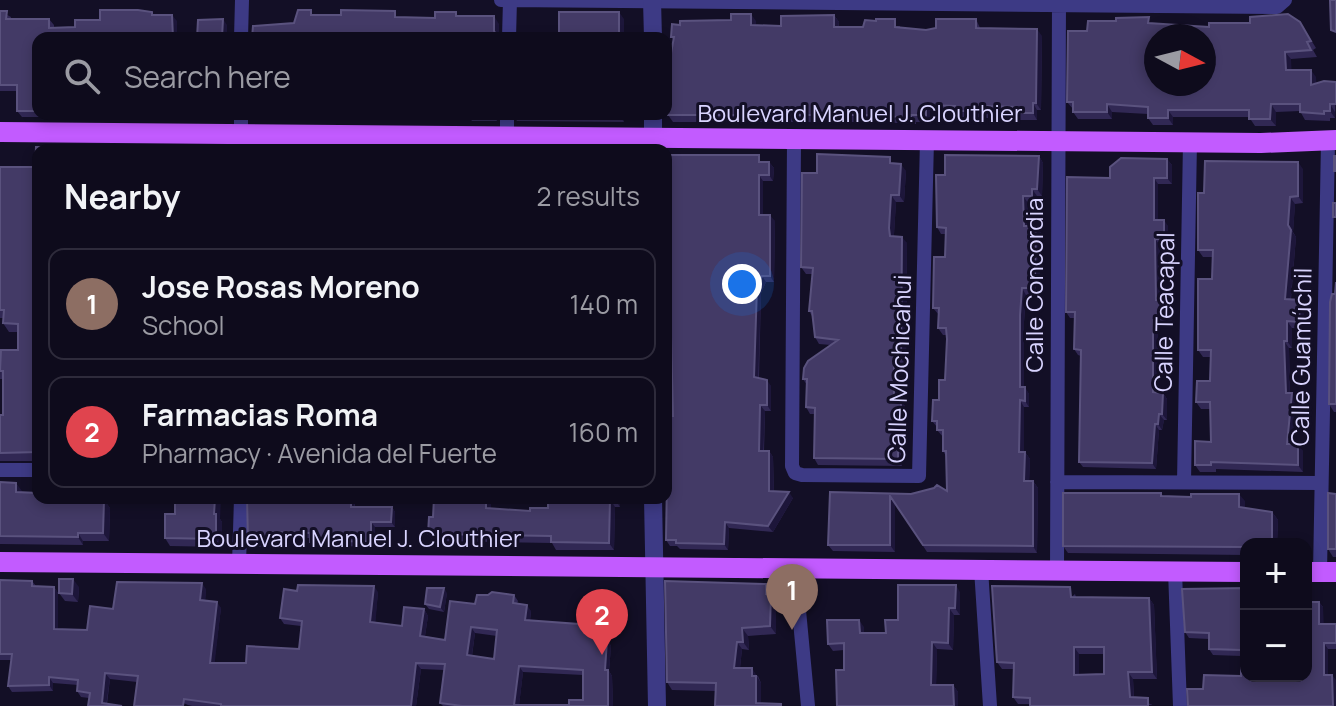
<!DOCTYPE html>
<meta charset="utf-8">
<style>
:root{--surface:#0e0b1c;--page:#1c1929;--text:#f1f3f6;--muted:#9b9ba3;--line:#2e2b3b;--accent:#00e5ff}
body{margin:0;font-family:Manrope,sans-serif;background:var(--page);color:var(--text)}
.controls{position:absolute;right:24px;bottom:24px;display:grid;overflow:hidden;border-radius:16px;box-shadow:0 4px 12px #0003}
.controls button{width:72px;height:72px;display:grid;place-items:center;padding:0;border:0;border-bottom:2px solid var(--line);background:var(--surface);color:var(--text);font:40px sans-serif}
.compass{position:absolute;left:1144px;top:24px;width:72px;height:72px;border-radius:50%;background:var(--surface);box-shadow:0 4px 12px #0003;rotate:97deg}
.you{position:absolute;left:742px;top:284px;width:28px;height:28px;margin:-20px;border:6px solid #fff;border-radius:50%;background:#1a73e8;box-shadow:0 0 0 12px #1a73e833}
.badge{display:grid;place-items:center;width:52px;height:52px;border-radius:50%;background:var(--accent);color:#fff;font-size:26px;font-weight:700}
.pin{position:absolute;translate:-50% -66px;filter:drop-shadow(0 2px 4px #0008)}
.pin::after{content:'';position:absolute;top:42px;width:28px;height:24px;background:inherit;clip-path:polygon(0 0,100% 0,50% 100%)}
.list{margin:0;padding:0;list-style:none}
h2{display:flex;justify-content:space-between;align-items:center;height:104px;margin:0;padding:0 32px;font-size:34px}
h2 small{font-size:26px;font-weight:400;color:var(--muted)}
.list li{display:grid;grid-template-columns:52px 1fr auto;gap:24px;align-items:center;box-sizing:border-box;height:112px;margin:0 16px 16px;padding:0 16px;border:2px solid var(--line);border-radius:16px}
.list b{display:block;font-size:30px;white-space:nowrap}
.list p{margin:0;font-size:26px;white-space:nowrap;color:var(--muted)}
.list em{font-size:26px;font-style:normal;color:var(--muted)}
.icon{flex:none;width:44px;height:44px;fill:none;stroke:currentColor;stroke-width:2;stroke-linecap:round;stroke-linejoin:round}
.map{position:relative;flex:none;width:1336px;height:706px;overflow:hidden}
.search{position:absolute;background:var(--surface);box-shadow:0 4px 12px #0003;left:32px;top:32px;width:640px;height:88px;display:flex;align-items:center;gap:20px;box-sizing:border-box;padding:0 28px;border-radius:16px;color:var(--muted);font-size:30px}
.panel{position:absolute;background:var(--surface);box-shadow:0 4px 12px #0003;left:32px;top:144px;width:640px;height:360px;border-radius:16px}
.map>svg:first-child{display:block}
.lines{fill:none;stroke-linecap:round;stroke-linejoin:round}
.minor{stroke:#3d3a85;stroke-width:14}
.tertiary{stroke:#3d3a85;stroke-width:18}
.primary{stroke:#c25bff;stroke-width:20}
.wall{fill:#312854;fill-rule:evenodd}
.shaded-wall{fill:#1d163a}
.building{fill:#433a66;stroke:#5a527e;stroke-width:2;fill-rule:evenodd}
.labels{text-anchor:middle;stroke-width:6;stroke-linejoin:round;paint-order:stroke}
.street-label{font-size:24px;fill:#d9d4ff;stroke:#130f26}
</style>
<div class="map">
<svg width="1336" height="706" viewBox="0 0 1336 706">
<rect width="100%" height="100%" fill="#130f26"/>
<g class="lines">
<!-- minor -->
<path class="minor" d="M501 0 1277 7 1285 0
M241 38 242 0
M509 38 510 0
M794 139 792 466 795 473 802 475 919 476 927 140
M241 150V114
M507 150V114
M0 470H38
M1057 482 1321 483
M1184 482 1190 142
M239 564 241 498
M795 568 808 706
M981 569 990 706
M1057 570 1059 0
M1175 571 1180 706
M1320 572 1328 142"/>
<!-- tertiary -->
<path class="tertiary" d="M652 0 653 38
M653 114V150
M653 498 657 706"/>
<!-- primary -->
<path class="primary" d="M0 132 1261 143 1336 140
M0 562 1246 572
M1306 572H1336"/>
</g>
<!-- wall -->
<path class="wall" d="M0 11 11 17V19H49L54 25V28L75 27 100 20 152 12 154 15 177 21V38H38V114H42V117H22L17 111V91H0Z
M834 15 839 22V27L900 26V28L926 30 976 19 980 28 1042 36 1041 110H1037V120H1020L1015 113H988V118L960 117 956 112 930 111V122H916V124L878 122H673L668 115 674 40 671 37 756 21V25L781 26Z
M1300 22 1316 48 1313 50 1317 57 1291 59V70L1316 77V83L1336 82 1335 118H1330V121L1305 120 1300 111 1276 112V126H1255L1249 117H1173V125H1153L1148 118V114L1112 112V119H1078L1073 112V109L1067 102 1087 31 1153 23 1209 27Z
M177 114H224V118H180Z
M275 114H358V120L323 119 320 116H276Z
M385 114H411V120H389Z
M467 114H498L497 121H472Z
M512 114H624V122L517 121Z
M36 147H73L75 150H38V461H0V415H3V379H0L1 350H18V332H9L3 323V318H0V167H35Z
M945 155 1039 156 1043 163 1042 196H1037V203H1028V226H1036L1041 233 1039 284H1036V294L1026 295 1024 322V387L1029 394V407H1024V452H1025L1030 459 1029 481H1033L1038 488 1037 553 927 552 895 503V552L833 551 828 545 830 492 911 494 934 488 937 485 947 491 946 456 943 451V437L937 430V427L932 421 933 400H939V380H945L947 339V335H943L938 328 939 315 933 308 934 257H945L946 234H941L937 227 936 175H945Z
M1167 159 1172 165V184H1158V220L1168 226V245H1160V300H1168L1172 306V323L1158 326 1157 392 1163 393 1167 399V420H1164L1162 430H1159L1156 469 1083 467 1079 462 1081 356 1078 355 1074 349 1075 318H1070L1066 312 1110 178Z
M763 162H769L774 168 773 181H763V215L775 221 774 282H766L761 293 759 378 771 386V411H765L764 451H769L773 457 774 492 793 498 773 532 729 528 728 550 680 549 677 546H670L666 540 673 416 671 339 668 336 671 316Z
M895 164 906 171 904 202H896L894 234V236L907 243 906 365H899L898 400 905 406V457H902V466L818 465 814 458V414H810L806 407 807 385 803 379 831 345 819 344 815 337 812 316 809 311 813 274H806L801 267 817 173Z
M1303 169V203L1295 204 1293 232 1296 237 1291 299 1300 300 1304 307V329L1292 328V348H1289L1290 393H1292L1297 400 1293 444 1303 451V472L1216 469V472H1200L1195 465 1211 442 1210 409H1201L1196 402 1210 381 1211 357H1203L1198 350 1212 279V257H1203L1198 250 1204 193Z
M1336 282V412H1334L1329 404Z
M0 482 16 483 22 493 104 500 110 508 109 541H83V545L0 544Z
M1161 493 1163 496 1245 501V508L1272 512 1278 520 1277 544H1246V555L1068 553 1063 546Z
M1336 494V557H1333L1328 549Z
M247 498H355V507H392L395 512V527H375V546L314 547 310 542V538H273V547H251L248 541Z
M620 498V507H615L614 550H556L552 543 433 541 428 534 433 517 491 509 530 511Z
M175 514 220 519 222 522V547L170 546 165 538Z
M0 580 32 581 36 586 54 587 58 593V629L87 630 113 609 206 589 205 600 221 608 214 663H246L299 649 301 626 284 624 280 618 297 591 378 592 375 622 402 626 424 609 428 616 425 636 445 640 475 604 488 595H514L518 601 517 604 531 611 530 621 606 636 611 646 609 671 612 676 613 706H443L440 703 444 670 421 669 416 706H192L188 705 137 682 110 679 107 704 88 706 89 698 81 697 77 691 78 685 53 683V691L12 692 8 686 12 660H0ZM475 633 497 636 494 659 472 656ZM523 672 583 675V700L569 705H519Z
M766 584 772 591V596L776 602V634L748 636 749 650 742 649 740 668 758 676 761 683V703L781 704 782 706H715L716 691 672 690 667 682Z
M79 587 78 602 65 601 59 593Z
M1182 589 1269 676 1270 679 1287 678 1319 602 1323 607V624H1336V649H1328V675L1203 689 1241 676V656L1213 655 1209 649V639L1189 638 1185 632Z
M960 592V615H954L953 650 937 649 936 685H953L958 692V706H837L844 670V650L833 651 828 644 864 627V633H886L898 620Z
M447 593 444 612 429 609 425 604Z
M1075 594 1076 597 1149 598 1154 605 1157 679H1133L1134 698 1153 705 1018 704 1013 697 1014 669H1002L997 662ZM1079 654H1104V674L1079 675Z"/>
<!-- shaded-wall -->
<path class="shaded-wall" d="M619 12 624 19V38H619Z
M751 14 756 21V32L751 25Z
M172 15 177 21V38H173Z
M834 15 839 22 838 33 834 27Z
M494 16 499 24V38L494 31Z
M223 19 227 25V38H222Z
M1037 29 1042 36 1041 110 1036 103Z
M1285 52 1291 59 1292 77 1286 70Z
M1311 70 1316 77 1317 92 1311 85Z
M1033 103 1037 110V120L1033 113Z
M1107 104 1112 112V119L1107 112Z
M1271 104 1276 112V126L1270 119Z
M1330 104 1335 112V118L1330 111Z
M926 105 930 111V122L926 115Z
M1168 110 1173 117V125L1168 118Z
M492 114H498L497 121Z
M619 114H624V122L619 115Z
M1039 156 1043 163 1042 196 1037 189Z
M1167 159 1172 165V184L1167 178Z
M769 162 774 168 773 181 769 175Z
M1298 162 1303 169V203L1298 196Z
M901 164 906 171 904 202 899 195Z
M759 175 763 181V221L759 215Z
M1154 178 1158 184V226L1154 220Z
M1032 189 1037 196V203L1032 196Z
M891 195 896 202 894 234 895 243 890 236 889 228Z
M1023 196 1028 203V232L1024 226Z
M1290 197 1295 204 1293 232 1288 225Z
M36 208 38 211V253L35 249Z
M770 215 775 221 774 282 770 276Z
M1164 220 1168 226V245L1164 239Z
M1036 226 1041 233 1039 284 1035 278Z
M1291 230 1296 237 1290 306 1285 299Z
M902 237 907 243 906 365 901 359Z
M1155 239 1160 245V305L1156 300Z
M762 276 766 282 761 293 758 383 754 377 757 287Z
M1032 278 1036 284V294L1032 288Z
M1022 288 1026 295 1024 322V394L1020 387V315Z
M1168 300 1172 306V323L1168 317Z
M1300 300 1304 307V329L1299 322Z
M1153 320 1158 326 1157 398 1153 392Z
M1287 321 1292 328V348L1287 341Z
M1284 341 1289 348 1290 400 1286 393Z
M894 359 899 365 898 406 894 400Z
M767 380 771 386V411L767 405Z
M1025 387 1029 394V407L1025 401Z
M1163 393 1167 399V420L1162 414Z
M1292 393 1297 400 1292 451 1287 444Z
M901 400 905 406V457L900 451Z
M1020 400 1024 407V458L1019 452Z
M760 405 765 411 763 457 759 451Z
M1159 414 1164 420 1162 430 1158 424Z
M1155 424 1159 430 1156 469 1152 463Z
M1298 444 1303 451V472L1298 465Z
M769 451 773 457 774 498 769 491Z
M898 451 902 457V466L898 459Z
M1025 452 1030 459 1029 488 1024 481Z
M1033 481 1038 488 1037 553 1033 546Z
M16 483 22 491V501L16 492Z
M789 492 793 498 773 532 768 526Z
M1239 494 1245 501V515L1239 507Z
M890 496 895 503V552L890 545Z
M215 498H221L220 519 222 522V547L216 539 214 514Z
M351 498H355L354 513 351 507Z
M486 498H491V516L486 508Z
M615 498H620V507L615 499Z
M610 499 615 507 614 550 609 543Z
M104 500 110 508 109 541 103 533Z
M392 507 395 512V527L391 522Z
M1272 512 1278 520 1277 544H1272Z
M371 522 375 527V546L371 541Z
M725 522 729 528 728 550 724 544Z
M269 532 273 538V547L269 542Z
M78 533 83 541V545L78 537Z
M73 579 79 587 78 602 72 594Z
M202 583 206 589 205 606 200 600Z
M766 584 772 591V596L776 602V634L770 626 766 594Z
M956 585 960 592V615L955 608Z
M374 586 378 592 375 628 370 622Z
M54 587 58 593V635L54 629Z
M444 588 447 593 444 612 440 607Z
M1149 598 1154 605 1157 679 1152 672Z
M217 602 221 608 214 669 210 663Z
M1319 602 1323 607 1324 630 1319 624Z
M527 605 531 611 529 626 525 620Z
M949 608 954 615 953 650 948 643Z
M424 609 428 616 424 642 420 636Z
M859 620 864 627V640L860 633Z
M471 627 475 633 471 661 467 655Z
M742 628 748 636 749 650 743 642Z
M602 630 611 646 609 671 612 676 613 706H608Z
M737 642 742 649 739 676 734 668Z
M932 642 937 649 936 692 931 685Z
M1324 643 1328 649V681L1324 675Z
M1074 647 1079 654V682L1074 675Z
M416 663 421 669 416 706H411Z
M519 666 523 672 519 706 514 705Z
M752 668 761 683V706L756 703Z
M1128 672 1133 679 1134 704 1130 697Z
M105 673 110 679 106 706 102 703Z
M1332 675 1336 680V706H1333Z
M49 677 53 683V691L49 685Z
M953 685 958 692V706H954Z"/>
<!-- building -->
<path class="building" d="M1330 0H1336V32L1331 30Z
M100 10H138L152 12V15H172L173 38H38V111H17V85H0V11H7L6 19H49V28L75 27V20H100Z
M298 10H311V15H341V10L395 11V17L435 18V12H456V16H494V31L498 38H252L253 26 294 23Z
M559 12H619V38H559Z
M731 14H751V25L781 26V16L834 15V27H863L865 20 876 21V19H895V27L926 30 936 28V19H976V28L1037 29 1036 103H1033V113H1015L1016 107 984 106V111H955V106L926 105V115H911V118L873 115H668L669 64 674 37H671L672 24 680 25V21L731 20Z
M1288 14 1300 22 1311 41 1307 42 1311 50 1285 52 1286 70H1311V85L1324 81 1336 82V104H1330V111H1324V114L1300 112V104H1271L1270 119H1249V110H1168V118H1148V107L1107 104V112H1073V102H1067L1068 31H1087L1088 21H1116V18L1149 17 1148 23 1209 27V23H1250V17ZM1156 36H1204V84H1156Z
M223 19 222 38H197L198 20Z
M512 114H619V115Z
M36 147H73V150H38V208H36L35 249H38V452L0 453V415H3V371H0L1 350H18V324L3 323 4 310H0V167H35Z
M251 148 300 150H251Z
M817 154 890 157V163L901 164 899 195H891L889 228 890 236 902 237 901 359H894V400H901L900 451H898V459L814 458 815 408 806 407 807 379H803L804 368 808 361 838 340 815 337 812 311H809L813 268 801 267 802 173H817Z
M670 155H759V162H769V175H759V215H770V276H762L757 287 754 377 767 380V405H760L759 451H769V491L789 492 768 526 725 522 724 544 676 543V540H666L668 416H673L671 336H668V316H671Z
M945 155 1039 156 1037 189H1032V196H1023L1024 226H1036L1035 278H1032V288H1022L1020 315V387H1025V401L1020 400 1019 452H1025L1024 481H1033V546L923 545 890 496V545H828L830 492 911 494 934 488 937 485 947 491 946 451H943V430H937V421H932L933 400H939V380H945L947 339 946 328H938L939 308H933L934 257H945L946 228 937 227 936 175H945Z
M1334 156H1336V171H1334Z
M1121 158 1167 159V178H1154V220H1164V239H1155L1156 300H1168V317L1153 320V392L1163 393 1162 414H1159L1158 424H1155L1152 463 1079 462 1081 350 1074 349 1075 312H1066L1067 177 1110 178V167Z
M1205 161 1298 162V196L1290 197 1288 225 1291 230 1285 299 1300 300 1299 322 1287 321V341H1284L1286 393H1292L1287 444H1298V465L1211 462V465H1195V441L1211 442 1210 402H1196L1197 381H1210L1211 350H1198V279H1212L1213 250H1198V193H1204Z
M1333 203H1336V217H1333Z
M1336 282V404H1329L1330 302 1332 294H1335Z
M0 482 16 483V492L38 493V498H94V499L104 500 103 533H78V537L0 536Z
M1063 493H1161V496L1191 497V494H1239V507L1272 512V544H1246V547L1063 546Z
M1328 493 1336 494V549H1328Z
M175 498H215L214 514H216V539L165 538V514H175Z
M247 498H351V507H392L391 522H371V541L310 542V533L269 532V542L248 541Z
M434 498H486V508L530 511V508H548V498H615V499H610L609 543 551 542V536L428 534 429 517H433Z
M59 579H73L72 594 59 593Z
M0 580 32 581V586L54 587V629L87 630 90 606 113 609 117 582 202 583 200 600 217 602 210 663H246L247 646 299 649 302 621 280 618 284 589 297 591 298 585 374 586 370 622 402 626 404 607 424 609 420 636 445 640 450 601 475 604 477 595H488L492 592 514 595 513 603 527 605 525 620 593 625 602 630 607 640 605 670H608V706H462L440 703 445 664 416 663 411 706H221V704L184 699 183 706H134L138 676 105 673 102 703 122 706H88L90 693 77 691 78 680 49 677V685L8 686 12 654H0ZM471 627 497 630 494 659 467 655ZM519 666 583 670V700H569V705H514Z
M665 581 766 584V594H771L770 626 742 628 743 642H737L734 668H752V676H756V703L781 704V706H715L716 683 667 682Z
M898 585H956L955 608H949L948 643 932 642 931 685H953L954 706H837L836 670H844V643L828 644 827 620H859L860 633H886L885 620H898Z
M992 586 1070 587 1071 597 1149 598 1152 672H1128L1130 697 1148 698V706H1030V698L1013 697 1014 663 997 662ZM1074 647H1104V674L1074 675Z
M427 588H444L440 607 425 604Z
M1246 588V676H1266V680L1287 678V676H1306V602H1319V624H1336V643H1324V675H1332L1333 706H1188L1187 689H1203L1204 675 1241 676V650L1209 649V633L1185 632 1182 589Z"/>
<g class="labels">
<!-- street labels -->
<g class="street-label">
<text x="860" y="122">Boulevard Manuel J. Clouthier</text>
<text transform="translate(1035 285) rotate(-90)" y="8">Calle Concordia</text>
<text transform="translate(1165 312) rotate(-89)" y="8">Calle Teacapal</text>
<text transform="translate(1302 357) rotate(-89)" y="8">Calle Guamúchil</text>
<text transform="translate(900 369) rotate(-88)" y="8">Calle Mochicahui</text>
<text x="359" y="547">Boulevard Manuel J. Clouthier</text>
</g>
</g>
</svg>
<div class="controls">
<button>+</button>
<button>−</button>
</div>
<svg class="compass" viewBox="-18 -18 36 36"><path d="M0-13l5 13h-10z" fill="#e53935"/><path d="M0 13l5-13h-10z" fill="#9b9ba3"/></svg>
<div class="you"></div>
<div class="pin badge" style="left:792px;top:630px;background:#8d6e63">1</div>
<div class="pin badge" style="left:602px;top:655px;background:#e0444e">2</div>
<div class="search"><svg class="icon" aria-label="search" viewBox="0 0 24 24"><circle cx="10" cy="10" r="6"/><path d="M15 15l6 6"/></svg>Search here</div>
<section class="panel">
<h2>Nearby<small>2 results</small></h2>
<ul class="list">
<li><span class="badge" style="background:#8d6e63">1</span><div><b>Jose Rosas Moreno</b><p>School</p></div><em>140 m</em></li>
<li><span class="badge" style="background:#e0444e">2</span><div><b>Farmacias Roma</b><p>Pharmacy · Avenida del Fuerte</p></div><em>160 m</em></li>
</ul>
</section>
</div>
